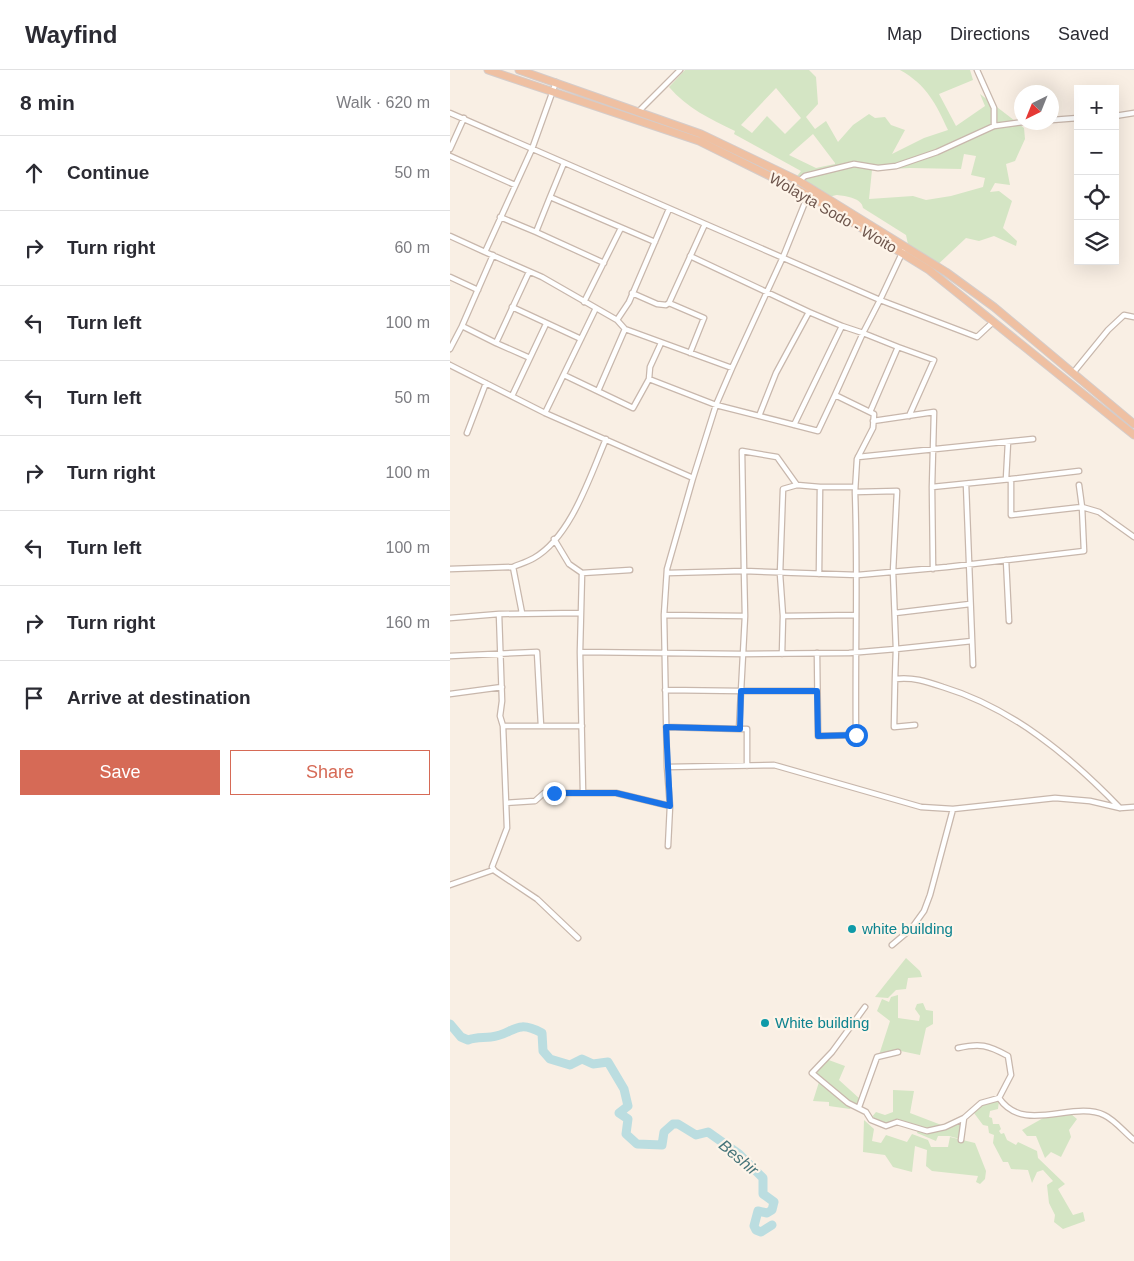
<!DOCTYPE html>
<meta charset="utf-8">
<style>
:root{--surface:#fff;--page:#f2f2f3;--text:#2b2b33;--muted:#7c7c81;--line:#e1e1e2;--accent:#d66a56}
body{margin:0;font-family:Arial,sans-serif;background:var(--page);color:var(--text)}
.controls{position:absolute;right:15px;top:15px;display:grid;overflow:hidden;border-radius:0px;box-shadow:0 5px 20px #0002}
.controls button{width:45px;height:45px;display:grid;place-items:center;padding:0;border:0;border-bottom:1px solid var(--line);background:var(--surface);color:var(--text);font:25px sans-serif}
.compass{position:absolute;left:564px;top:15px;width:45px;height:45px;border-radius:50%;background:var(--surface);box-shadow:0 5px 20px #0002;rotate:223deg}
.stop{position:absolute;width:15px;height:15px;margin:-11px;border:4px solid #1a73e8;border-radius:50%;background:#fff}
.stop.end{background:#1a73e8;border-color:#fff;box-shadow:0 1px 5px #0008}
.list{margin:0;padding:0;list-style:none}
h2{display:flex;justify-content:space-between;align-items:center;height:65px;margin:0;padding:0 20px;font-size:21px}
h2 small{font-size:16px;font-weight:400;color:var(--muted)}
.list li{display:grid;grid-template-columns:32px 1fr auto;gap:15px;align-items:center;box-sizing:border-box;height:75px;padding:0 20px;border-top:1px solid var(--line)}
.list b{display:block;font-size:19px;white-space:nowrap}
.list em{font-size:16px;font-style:normal;color:var(--muted)}
.actions{display:flex;gap:10px;padding:15px 20px}
.actions a{flex:1;padding:11px 0;border:1px solid var(--accent);border-radius:0px;text-align:center;font-size:18px;color:var(--accent)}
.actions .main{background:var(--accent);color:#fff}
.icon{flex:none;width:28px;height:28px;fill:none;stroke:currentColor;stroke-width:2;stroke-linecap:round;stroke-linejoin:round}
.map{position:relative;flex:none;width:684px;height:1191px;overflow:hidden}
header{display:flex;align-items:center;gap:30px;box-sizing:border-box;height:70px;padding:0 25px;background:var(--surface);border-bottom:1px solid var(--line)}
header strong{font-size:24px}
nav{display:flex;gap:28px;margin-inline-start:auto;font-size:18px}
main{display:flex}
aside{flex:1;background:var(--surface)}
.map>svg:first-child{display:block}
.green{fill:#d4e5c4;fill-rule:evenodd}
.lines{fill:none;stroke-linecap:round;stroke-linejoin:round}
.river{stroke:#bbdde0;stroke-width:9}
.minor-casing{stroke:#c8b7ac;stroke-width:7}
.trunk-casing{stroke:#d4ccca;stroke-width:9}
.minor{stroke:#fff;stroke-width:4.5}
.trunk{stroke:#efc0a2;stroke-width:7}
.route{stroke:#1a73e8;stroke-width:6}
.culture-dot{fill:#0f9aa8;stroke:#fdf4e9;stroke-width:2}
.labels{text-anchor:middle;stroke-width:4.5;stroke-linejoin:round;paint-order:stroke}
.street-label{font-size:15px;fill:#6e564d;stroke:#fdf4e9}
.culture-label{font-size:15px;fill:#0d838f;stroke:#fdf4e9;text-anchor:start}
.water-label{font-size:16px;font-style:italic;fill:#467479;stroke:#fdf4e9}
</style>
<header>
<strong>Wayfind</strong>
<nav><a>Map</a><a>Directions</a><a>Saved</a></nav>
</header>
<main>
<aside>
<h2>8 min<small>Walk · 620 m</small></h2>
<ul class="list">
<li><svg class="icon" aria-label="ahead" viewBox="0 0 24 24"><path d="M12 20V5M6 11l6-6 6 6"/></svg><div><b>Continue</b></div><em>50 m</em></li>
<li><svg class="icon" aria-label="right" viewBox="0 0 24 24"><path d="M7 20v-9h11M14 6l5 5-5 5"/></svg><div><b>Turn right</b></div><em>60 m</em></li>
<li><svg class="icon" aria-label="left" viewBox="0 0 24 24"><path d="M17 20v-9H6M10 6l-5 5 5 5"/></svg><div><b>Turn left</b></div><em>100 m</em></li>
<li><svg class="icon" aria-label="left" viewBox="0 0 24 24"><path d="M17 20v-9H6M10 6l-5 5 5 5"/></svg><div><b>Turn left</b></div><em>50 m</em></li>
<li><svg class="icon" aria-label="right" viewBox="0 0 24 24"><path d="M7 20v-9h11M14 6l5 5-5 5"/></svg><div><b>Turn right</b></div><em>100 m</em></li>
<li><svg class="icon" aria-label="left" viewBox="0 0 24 24"><path d="M17 20v-9H6M10 6l-5 5 5 5"/></svg><div><b>Turn left</b></div><em>100 m</em></li>
<li><svg class="icon" aria-label="right" viewBox="0 0 24 24"><path d="M7 20v-9h11M14 6l5 5-5 5"/></svg><div><b>Turn right</b></div><em>160 m</em></li>
<li><svg class="icon" aria-label="arrive" viewBox="0 0 24 24"><path d="M6 21V4h12l-3 4 3 4H6"/></svg><div><b>Arrive at destination</b></div></li>
</ul>
<div class="actions"><a class="main">Save</a><a>Share</a></div>
</aside>
<div class="map">
<svg width="684" height="1191" viewBox="0 0 684 1191">
<rect width="100%" height="100%" fill="#f9efe4"/>
<!-- green -->
<path class="green" d="M235 0H359L366 7 368 34 356 47 365 59 376 51 388 72 403 55 419 44 425 48 435 47 441 55 455 60 442 84 474 68 498 60C486 34 477 15 450 0H520L523 10 489 24 506 56 535 36 530 24 574 58 575 69 565 91 556 94 560 115 545 113 540 122 549 121 562 131 553 158 567 171 566 176 544 166 529 171 516 168 482 200 460 184 456 165 413 138C412 128 396 126 387 125 383 125 376 129 372 131L341 114 351 101 284 64 285 61C260 49 237 38 219 17ZM326 18 351 48 335 64 317 46 302 63 291 55ZM363 64 385 93V94L366 98 339 85ZM514 84 526 86 521 105 535 108 533 117 501 126 476 130 463 126 419 129 422 100 460 98 511 99Z
M456 888 470 901 472 907 458 908 456 919 446 920 438 928 425 927Z
M448 925V948L469 951 470 946 465 939 467 934 473 933 476 940 483 941V954L476 958 470 985 446 980 429 985 440 951 427 941 432 929 439 932 441 927Z
M376 989 395 996 389 1010 410 1029 408 1035 399 1032 364 1003Z
M369 1012 402 1036 400 1039 379 1036V1032L363 1031Z
M443 1020 464 1021 460 1043 494 1056 476 1059 445 1049 436 1054 421 1048 426 1042 435 1045 443 1042Z
M546 1029 549 1031 548 1039 540 1041 539 1047 542 1048 543 1054H549L551 1059 549 1061 551 1064 554 1063 557 1070 566 1075 568 1072 587 1081 588 1088 615 1114 608 1119 623 1145 633 1142 635 1151 613 1159 604 1152 605 1145 599 1133 597 1115 603 1111 593 1100 587 1102 582 1113 578 1100 561 1099 558 1092H553L543 1073 544 1065 539 1063 538 1056 533 1055 524 1043 532 1034Z
M621 1044 627 1049 619 1060 621 1067 611 1087 601 1082 595 1088 586 1066H577L572 1060 595 1047Z
M414 1050 424 1059 422 1071 431 1073 436 1065 457 1072 462 1064 478 1070 481 1077H498L500 1067 525 1073 536 1101 535 1109 530 1114 526 1112 528 1106 482 1101 476 1096 477 1080 465 1076 462 1102 443 1097 435 1085 413 1082Z
M512 1050 510 1069 499 1066H488L486 1071 467 1063 468 1060 479 1062Z"/>
<g class="lines">
<!-- river -->
<path class="river" d="M0 954 11 967 18 970C26 967 32 968 41 967 64 965 64 948 92 963L93 981 100 989 120 995 132 989 143 994 158 992 174 1019 178 1036 169 1043 178 1049 176 1064 187 1074 212 1075 214 1062 223 1054H228L246 1065 258 1062 289 1084 313 1108V1124L324 1132 322 1140 317 1143 308 1141 304 1156 306 1160 311 1162 322 1155"/>
<defs>
<path id="minor" d="M527 0 544 38V56
M106 12 82 79 35 182 92 207 167 250 179 232 219 139
M189 41 230 0
M0 43 430 230 413 263 392 256 344 355
M665 46 684 43
M602 50 628 48
M0 79 14 48
M0 86 65 115
M349 111 355 106 404 94 428 98 446 96 487 82 544 56 573 52
M100 127 114 93
M50 147 86 162
M0 166 35 182
M453 181 430 230 527 267 543 252
M240 186 359 242
M154 193 86 162 100 127 205 172
M0 207 28 220
M182 223 207 234 216 235 219 233 255 154
M134 232 171 158
M219 233 254 248 240 283
M62 237 131 269
M167 250 175 259 282 298 333 187 358 125
M12 256 43 185
M46 273 80 288
M0 279 12 256 46 273 79 202
M0 295 95 343 243 408 217 499 214 545
M623 303 658 260 674 245 684 247
M114 305 183 338 199 309 266 335 282 298
M199 309 200 297 211 273
M148 321 175 259
M385 325 413 263 448 277
M62 326 96 254
M420 342 448 277 484 290 459 346
M95 343 146 238
M309 346 326 303 359 242 392 256
M17 363 36 313
M408 387 583 369
M243 408 266 335 368 361 385 325 424 344 423 358 407 389 405 422
M556 409 558 372
M561 409 629 401
M516 414 523 595
M629 415 632 437 649 442 684 467
M370 417H405
M482 417 483 499
M104 469 119 494 132 503 180 500
M556 490 559 551
M0 499 63 497
M132 503 130 582 133 722
M218 503 294 501 292 381 327 387 347 415 370 417 369 504
M72 543 63 497C70 494 77 492 84 488 121 467 140 406 156 369
M445 543 520 534
M295 546 294 501 408 505 497 497 634 481 632 437 561 445V409L482 417 484 342 423 351
M333 546 330 504 333 419 347 415
M0 548 49 544
M130 582 293 584 291 621H367
M367 583 368 666 406 665C405 584 408 503 405 422L447 421 443 502 446 579 522 571
M332 584 333 546 406 545
M0 586 87 582 91 656
M445 609 444 657 465 655
M215 620 291 621 289 659H297V696
M0 624 52 617
M53 656H132
M216 657 289 659
M217 697 214 545 295 546 293 584 399 583 446 579 445 609C463 607 475 611 493 617 562 638 620 686 670 738
M56 733 85 731 94 723H166L220 736
M218 776 220 736 217 697 324 695 471 737 503 739 605 728 640 731 670 738 684 737
M0 815 43 800
M128 868 87 829 45 801 42 797 57 758 53 656 50 646 52 631 49 544 131 543
M442 875 461 859 474 841 480 825 503 739
M415 937 382 982 362 1003 398 1033 416 1042 421 1050 436 1056 447 1052 477 1061 495 1057 514 1048 531 1033 549 1028C574 1065 623 1030 654 1045 665 1050 675 1063 684 1070
M508 978C530 973 538 975 558 986L561 1005 549 1028
M409 1037 427 987 448 982
M511 1070 514 1048"/>
<path id="trunk" d="M38 0 249 71 358 125 479 200 684 365
M69 0 251 64 349 111 496 202 544 237 684 354"/>
</defs>
<!-- minor casing -->
<use href="#minor" class="minor-casing"/>
<!-- trunk casing -->
<use href="#trunk" class="trunk-casing"/>
<!-- minor -->
<use href="#minor" class="minor"/>
<!-- trunk -->
<use href="#trunk" class="trunk"/>
</g>
<g class="lines">
<!-- route -->
<path class="route" d="M104 723H166L220 736 216 657 290 659 291 621H367L368 666 406 665"/>
</g>
<!-- markers -->
<g class="culture-dot">
<circle cx="402" cy="859" r="5"/>
<circle cx="315" cy="953" r="5"/>
</g>
<g class="labels">
<!-- street labels -->
<g class="street-label">
<text transform="translate(383 143) rotate(30)" y="5">Wolayta Sodo - Woito</text>
</g>
<!-- culture labels -->
<g class="culture-label">
<text x="412" y="864">white building</text>
<text x="325" y="958">White building</text>
</g>
<!-- water labels -->
<g class="water-label">
<text transform="translate(289 1087) rotate(40)" y="6">Beshir</text>
</g>
</g>
</svg>
<div class="controls">
<button>+</button>
<button>−</button>
<button><svg class="icon" aria-label="locate" viewBox="0 0 24 24"><circle cx="12" cy="12" r="6"/><path d="M12 2v4M12 18v4M2 12h4M18 12h4"/></svg></button>
<button><svg class="icon" aria-label="layers" viewBox="0 0 24 24"><path d="M12 4l9 5-9 5-9-5zM3 14l9 5 9-5"/></svg></button>
</div>
<svg class="compass" viewBox="-18 -18 36 36"><path d="M0-13l5 13h-10z" fill="#e53935"/><path d="M0 13l5-13h-10z" fill="#7c7c81"/></svg>
<div class="stop" style="left:406px;top:665px"></div>
<div class="stop end" style="left:104px;top:723px"></div>
</div>
</main>
